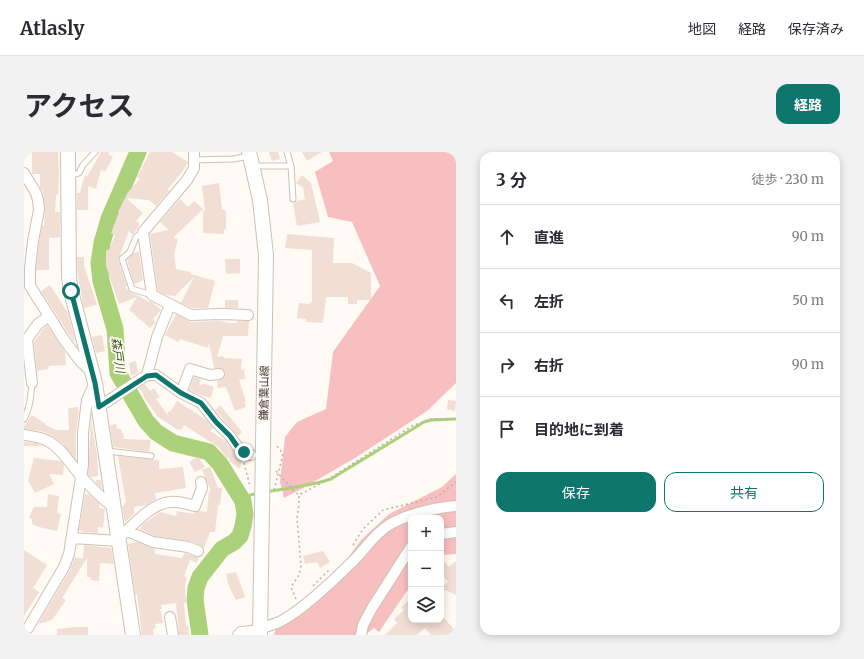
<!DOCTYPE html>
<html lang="ja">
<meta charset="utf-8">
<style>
:root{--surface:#fff;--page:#f2f2f3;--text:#2b2b33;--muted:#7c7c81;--line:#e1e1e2;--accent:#0f766e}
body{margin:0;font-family:Merriweather,"Noto Sans JP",serif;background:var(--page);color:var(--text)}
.controls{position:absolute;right:12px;bottom:12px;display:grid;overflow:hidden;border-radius:8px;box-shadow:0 2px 10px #0003}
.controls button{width:36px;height:36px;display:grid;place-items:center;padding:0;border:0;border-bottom:1px solid var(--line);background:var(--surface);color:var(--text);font:20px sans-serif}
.stop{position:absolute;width:12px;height:12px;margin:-9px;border:3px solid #0f766e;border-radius:50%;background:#fff}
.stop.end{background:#0f766e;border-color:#fff;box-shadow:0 1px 4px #0008}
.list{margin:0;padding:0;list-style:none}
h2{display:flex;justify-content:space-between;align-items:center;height:52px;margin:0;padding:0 16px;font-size:17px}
h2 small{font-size:13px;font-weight:400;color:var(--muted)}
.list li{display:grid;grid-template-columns:26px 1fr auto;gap:12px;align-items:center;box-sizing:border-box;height:64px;padding:0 16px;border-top:1px solid var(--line)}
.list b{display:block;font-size:15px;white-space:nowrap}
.list em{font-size:13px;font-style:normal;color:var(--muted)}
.actions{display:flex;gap:8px;padding:12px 16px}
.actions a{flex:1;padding:9px 0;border:1px solid var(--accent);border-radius:12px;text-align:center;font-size:14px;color:var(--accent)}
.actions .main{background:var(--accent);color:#fff}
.icon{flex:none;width:22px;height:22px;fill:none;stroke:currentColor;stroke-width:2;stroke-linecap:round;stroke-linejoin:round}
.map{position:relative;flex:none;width:432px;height:483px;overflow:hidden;border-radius:12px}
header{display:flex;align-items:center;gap:24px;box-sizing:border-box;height:56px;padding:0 20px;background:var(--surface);border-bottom:1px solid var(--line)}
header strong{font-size:19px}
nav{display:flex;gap:22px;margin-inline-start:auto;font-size:14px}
.intro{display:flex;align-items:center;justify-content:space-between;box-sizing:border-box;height:96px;padding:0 24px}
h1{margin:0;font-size:28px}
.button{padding:10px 18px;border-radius:12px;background:var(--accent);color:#fff;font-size:14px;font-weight:700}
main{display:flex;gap:24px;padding:0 24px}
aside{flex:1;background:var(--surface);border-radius:12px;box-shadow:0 2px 10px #0003}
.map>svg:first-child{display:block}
.green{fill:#f8bfc0}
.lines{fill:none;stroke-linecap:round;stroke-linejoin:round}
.stream{stroke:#abd17a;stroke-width:3}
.river{stroke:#abd17a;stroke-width:17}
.building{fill:#f1ded5}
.lane-casing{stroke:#cdc1b2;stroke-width:7}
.street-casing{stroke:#cdc1b2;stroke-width:12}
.secondary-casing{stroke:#cdc1b2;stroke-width:16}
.path{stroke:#b8b3ad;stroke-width:1.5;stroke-dasharray:2 3;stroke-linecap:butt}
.lane{stroke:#fff;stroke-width:5}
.street{stroke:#fff;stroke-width:10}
.secondary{stroke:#fff;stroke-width:14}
.route{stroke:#0f766e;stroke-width:5}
.labels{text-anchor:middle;stroke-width:3.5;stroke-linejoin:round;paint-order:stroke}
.street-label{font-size:11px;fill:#413c36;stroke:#fffaf3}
.water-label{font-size:12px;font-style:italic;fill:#425a1e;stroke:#fffaf3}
</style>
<header>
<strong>Atlasly</strong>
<nav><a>地図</a><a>経路</a><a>保存済み</a></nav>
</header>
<div class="intro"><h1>アクセス</h1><a class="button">経路</a></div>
<main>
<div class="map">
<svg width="432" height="483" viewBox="0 0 432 483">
<rect width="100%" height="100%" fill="#fffaf3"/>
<!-- green -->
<path class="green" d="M305 0H432V231L403 259 331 306 279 336 260 346 256 330 261 285 273 270 302 257 309 200 356 134 328 70 304 65 291 20 309 9Z
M432 322V402L417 403V366H387V433L355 480 350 476 341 483H250L252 476 283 459 338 387 365 362 418 335Z"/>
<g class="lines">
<!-- stream -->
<path class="stream" d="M242 340C263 336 286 334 307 327L400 270 407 268 432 267
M219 349 226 343 234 341"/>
<!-- river -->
<path class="river" d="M114 0 85 67 78 91 75 111 77 129 91 177 94 221 122 269 132 280 149 291 185 300 196 312 219 349 221 362 219 374 216 384 210 390 198 397 176 425 172 436 171 448 176 483"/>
</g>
<!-- building -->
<path class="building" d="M8 0H34L35 21 34 43H32L31 60H36V85L25 86V118H12L15 90 18 74H20L21 57 19 39 16 35V22H8Z
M77 0H85L84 2 89 5 81 20 77 18 72 37 64 34V58H53V41H56L61 23 63 25Z
M126 0H148L164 10 158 20 144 37 145 39 132 54 125 48 102 46 119 61 112 69 115 71V74L110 81 109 83 105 79 96 102H97L94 108 103 134 101 135 107 141 113 143 125 150 126 149 129 151 137 158 129 167 132 170 126 176 105 158 113 145 95 152 82 114V98H85L91 83 87 81 95 60H94L104 40 116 27 113 25Z
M245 0H254L256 7 248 9Z
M278 0H298L283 9Z
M278 23 287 31 296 70 273 74 269 52 273 49 281 47 279 36 272 31Z
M195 31 198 57 202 59V78L200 77V82L179 81V58L181 60 178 34Z
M156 47 164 55 170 49 179 57 149 86 154 87 150 102 152 117 167 120V122L191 129 184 156H168L157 151 170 125 151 144 142 143 134 139 126 82 145 78 136 70Z
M263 82 310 86 309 111H328L347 121V148H333V152H324V145H302L299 171 282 170V167L273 166 275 151 286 152V150H288V98L261 96Z
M115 100 119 128 110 132 103 108 110 101Z
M53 105H60V114L73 153 60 156 54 124Z
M201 107H216V121L202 122Z
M26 133 44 161 51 189 50 190 17 139Z
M201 148H214V156H201Z
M152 162 167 170 196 169 205 171H213V169H225L224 184H199L193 205 199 204 200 206 218 207 217 218 220 217 221 227 215 228 222 249 220 250 222 255 211 259 202 235 194 236 193 229 199 227 201 221 197 216H190L185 190 184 196 156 187 154 190 141 183Z
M23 173 41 200 42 213 25 214 24 217 13 219 10 190 19 177Z
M76 183 77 184H78L81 199 72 201 68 185Z
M112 209 114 221 107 224 105 211Z
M170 225 177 227 175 233 181 232 190 235 187 246 174 242 165 238Z
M121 232 126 239 130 236 136 245 132 247 143 262 145 259 146 260 153 249 181 267 189 276 186 279 202 289 204 292 203 293 217 304 216 306 218 308 216 317 205 309 206 307 200 304 201 303 198 301 199 300 195 297 196 296 160 273 157 278 154 277V278L134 265 119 244 120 243 115 236Z
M424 248 432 249 431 259 423 257Z
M196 253 218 280 214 284 191 258Z
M54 255V258L55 257 52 281V308L38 291 27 283 17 279 0 277V274L8 263 22 272 21 273 32 278H45L44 256Z
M67 267 73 304 74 324 66 325 64 322Z
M92 272 93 277H97L98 281H99L100 287 127 288 125 300 89 295 86 273Z
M0 290 11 291 20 294H0Z
M94 304 135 308V317L159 315 162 336 131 341 132 347 122 353 110 355V362L101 370 98 354H100V351H102Z
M174 305 181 315 171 320 165 310Z
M10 306 37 309 40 313 39 323 25 322 30 332 11 341 4 328Z
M186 315 194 336H198L196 353H194L191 380H186L180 396 176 393 166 389 131 384 116 377 118 373 136 360 152 364 153 359 170 362V360L176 359 183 360 185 339H187L178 318Z
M72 328H77L78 337 72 331Z
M24 342 35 344 33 361 37 362 33 379 15 375 8 372V367L5 366 10 355H23Z
M61 342 66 343 76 352 75 356 81 357 79 376 74 375V381L60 380 55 378Z
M113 390 131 397V402L158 406 160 401 175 405 173 411 166 408 160 424 163 425 161 434 162 451H160L162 474H164L165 483H155L152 451 137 453 138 457H136L139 471 131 472 132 475 129 478 130 483H118L113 442H111L104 392Z
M60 393 87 396 90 412 76 411 75 429 67 428V425H63V406L38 446 42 448 28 468 14 472 46 418 51 405 59 407Z
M0 398 23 413 9 436 15 440 0 464Z
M299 399 306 410 296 416 293 410 281 412 279 404Z
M417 406 425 415 432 409V443L417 436 424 430 417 421Z
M212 420 221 445 212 448 205 434 202 422Z
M387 447V468H417V462L432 480V483H407L401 476 393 483H361L373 471 370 467 380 458 377 455Z
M51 475H64V483H33V477Z"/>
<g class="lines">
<defs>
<path id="lane" d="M170 8 209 7 225 4
M229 14H267L263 0
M267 14 269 47
M46 24 55 21 59 13 71 0
M119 80 112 85 106 100 98 107 108 137 128 143
M0 267C6 256 7 243 8 231
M83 299 127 304"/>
<path id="street" d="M170 0V16L163 28 119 80 128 143 167 163 199 162 224 163
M0 21 12 41 14 48 15 58 9 89 6 116V134L41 189 56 209 68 220
M123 223 133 185 146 153
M8 231 3 187 14 172 25 164
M157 241 166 217 186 223 195 222
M75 255 123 223H132L157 241 177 251 192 270 206 284 213 294 227 303
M0 283C8 284 17 285 24 289 37 296 47 312 56 323 66 335 78 346 90 356
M103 379 129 390 164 395 174 399
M417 382 432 380
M48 386 95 389
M95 386C108 374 128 351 146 350 154 349 163 352 171 354L178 336 177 330
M146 465 149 483
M4 476 40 415 45 402 59 313V281L63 248 71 231
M236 477C243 474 252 472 259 468 282 455 312 426 331 407 342 396 351 381 365 373 380 363 414 355 432 354
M214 483 217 480 228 479
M337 483 339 473 348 456 387 395"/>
<path id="secondary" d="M44 0 45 125 47 139 71 231 109 483
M225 0 236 48 242 103 236 483"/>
</defs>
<!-- lane casing -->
<use href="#lane" class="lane-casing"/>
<!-- street casing -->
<use href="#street" class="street-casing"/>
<!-- secondary casing -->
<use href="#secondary" class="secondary-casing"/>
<!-- path -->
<path class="path" d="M220 311 226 334
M252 319 271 340 275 343 303 328 388 274 406 267H432
M250 338 259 302 254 295 251 294
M329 393 339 377 359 358 413 345 432 330
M289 434 306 417
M272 447 267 435 275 423 277 414 273 366 275 353V343"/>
<!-- lane -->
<use href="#lane" class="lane"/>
<!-- street -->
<use href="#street" class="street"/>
<!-- secondary -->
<use href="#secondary" class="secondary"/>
</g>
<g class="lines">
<!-- route -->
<path class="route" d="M47 139 71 231 75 255 123 224 132 223 157 241 177 251 192 270 206 284 213 294 220 300"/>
</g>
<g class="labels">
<!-- street labels -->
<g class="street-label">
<text transform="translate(240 241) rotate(-89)" y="4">鎌倉葉山線</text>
</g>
<!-- water labels -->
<g class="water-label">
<text transform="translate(94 203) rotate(82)" y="4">森戸川</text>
</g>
</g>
</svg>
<div class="controls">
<button>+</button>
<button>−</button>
<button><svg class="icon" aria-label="layers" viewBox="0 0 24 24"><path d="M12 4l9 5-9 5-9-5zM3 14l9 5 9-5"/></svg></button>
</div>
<div class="stop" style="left:47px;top:139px"></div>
<div class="stop end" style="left:220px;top:300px"></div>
</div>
<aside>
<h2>3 分<small>徒歩 · 230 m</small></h2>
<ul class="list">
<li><svg class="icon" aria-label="ahead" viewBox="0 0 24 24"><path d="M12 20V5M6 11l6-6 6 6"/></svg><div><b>直進</b></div><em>90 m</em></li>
<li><svg class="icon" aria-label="left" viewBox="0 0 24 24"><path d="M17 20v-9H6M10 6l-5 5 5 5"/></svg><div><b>左折</b></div><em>50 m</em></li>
<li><svg class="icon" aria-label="right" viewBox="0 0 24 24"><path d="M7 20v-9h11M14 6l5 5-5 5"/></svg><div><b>右折</b></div><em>90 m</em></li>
<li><svg class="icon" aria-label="arrive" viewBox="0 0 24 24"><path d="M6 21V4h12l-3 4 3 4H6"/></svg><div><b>目的地に到着</b></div></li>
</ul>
<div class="actions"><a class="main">保存</a><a>共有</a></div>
</aside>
</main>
